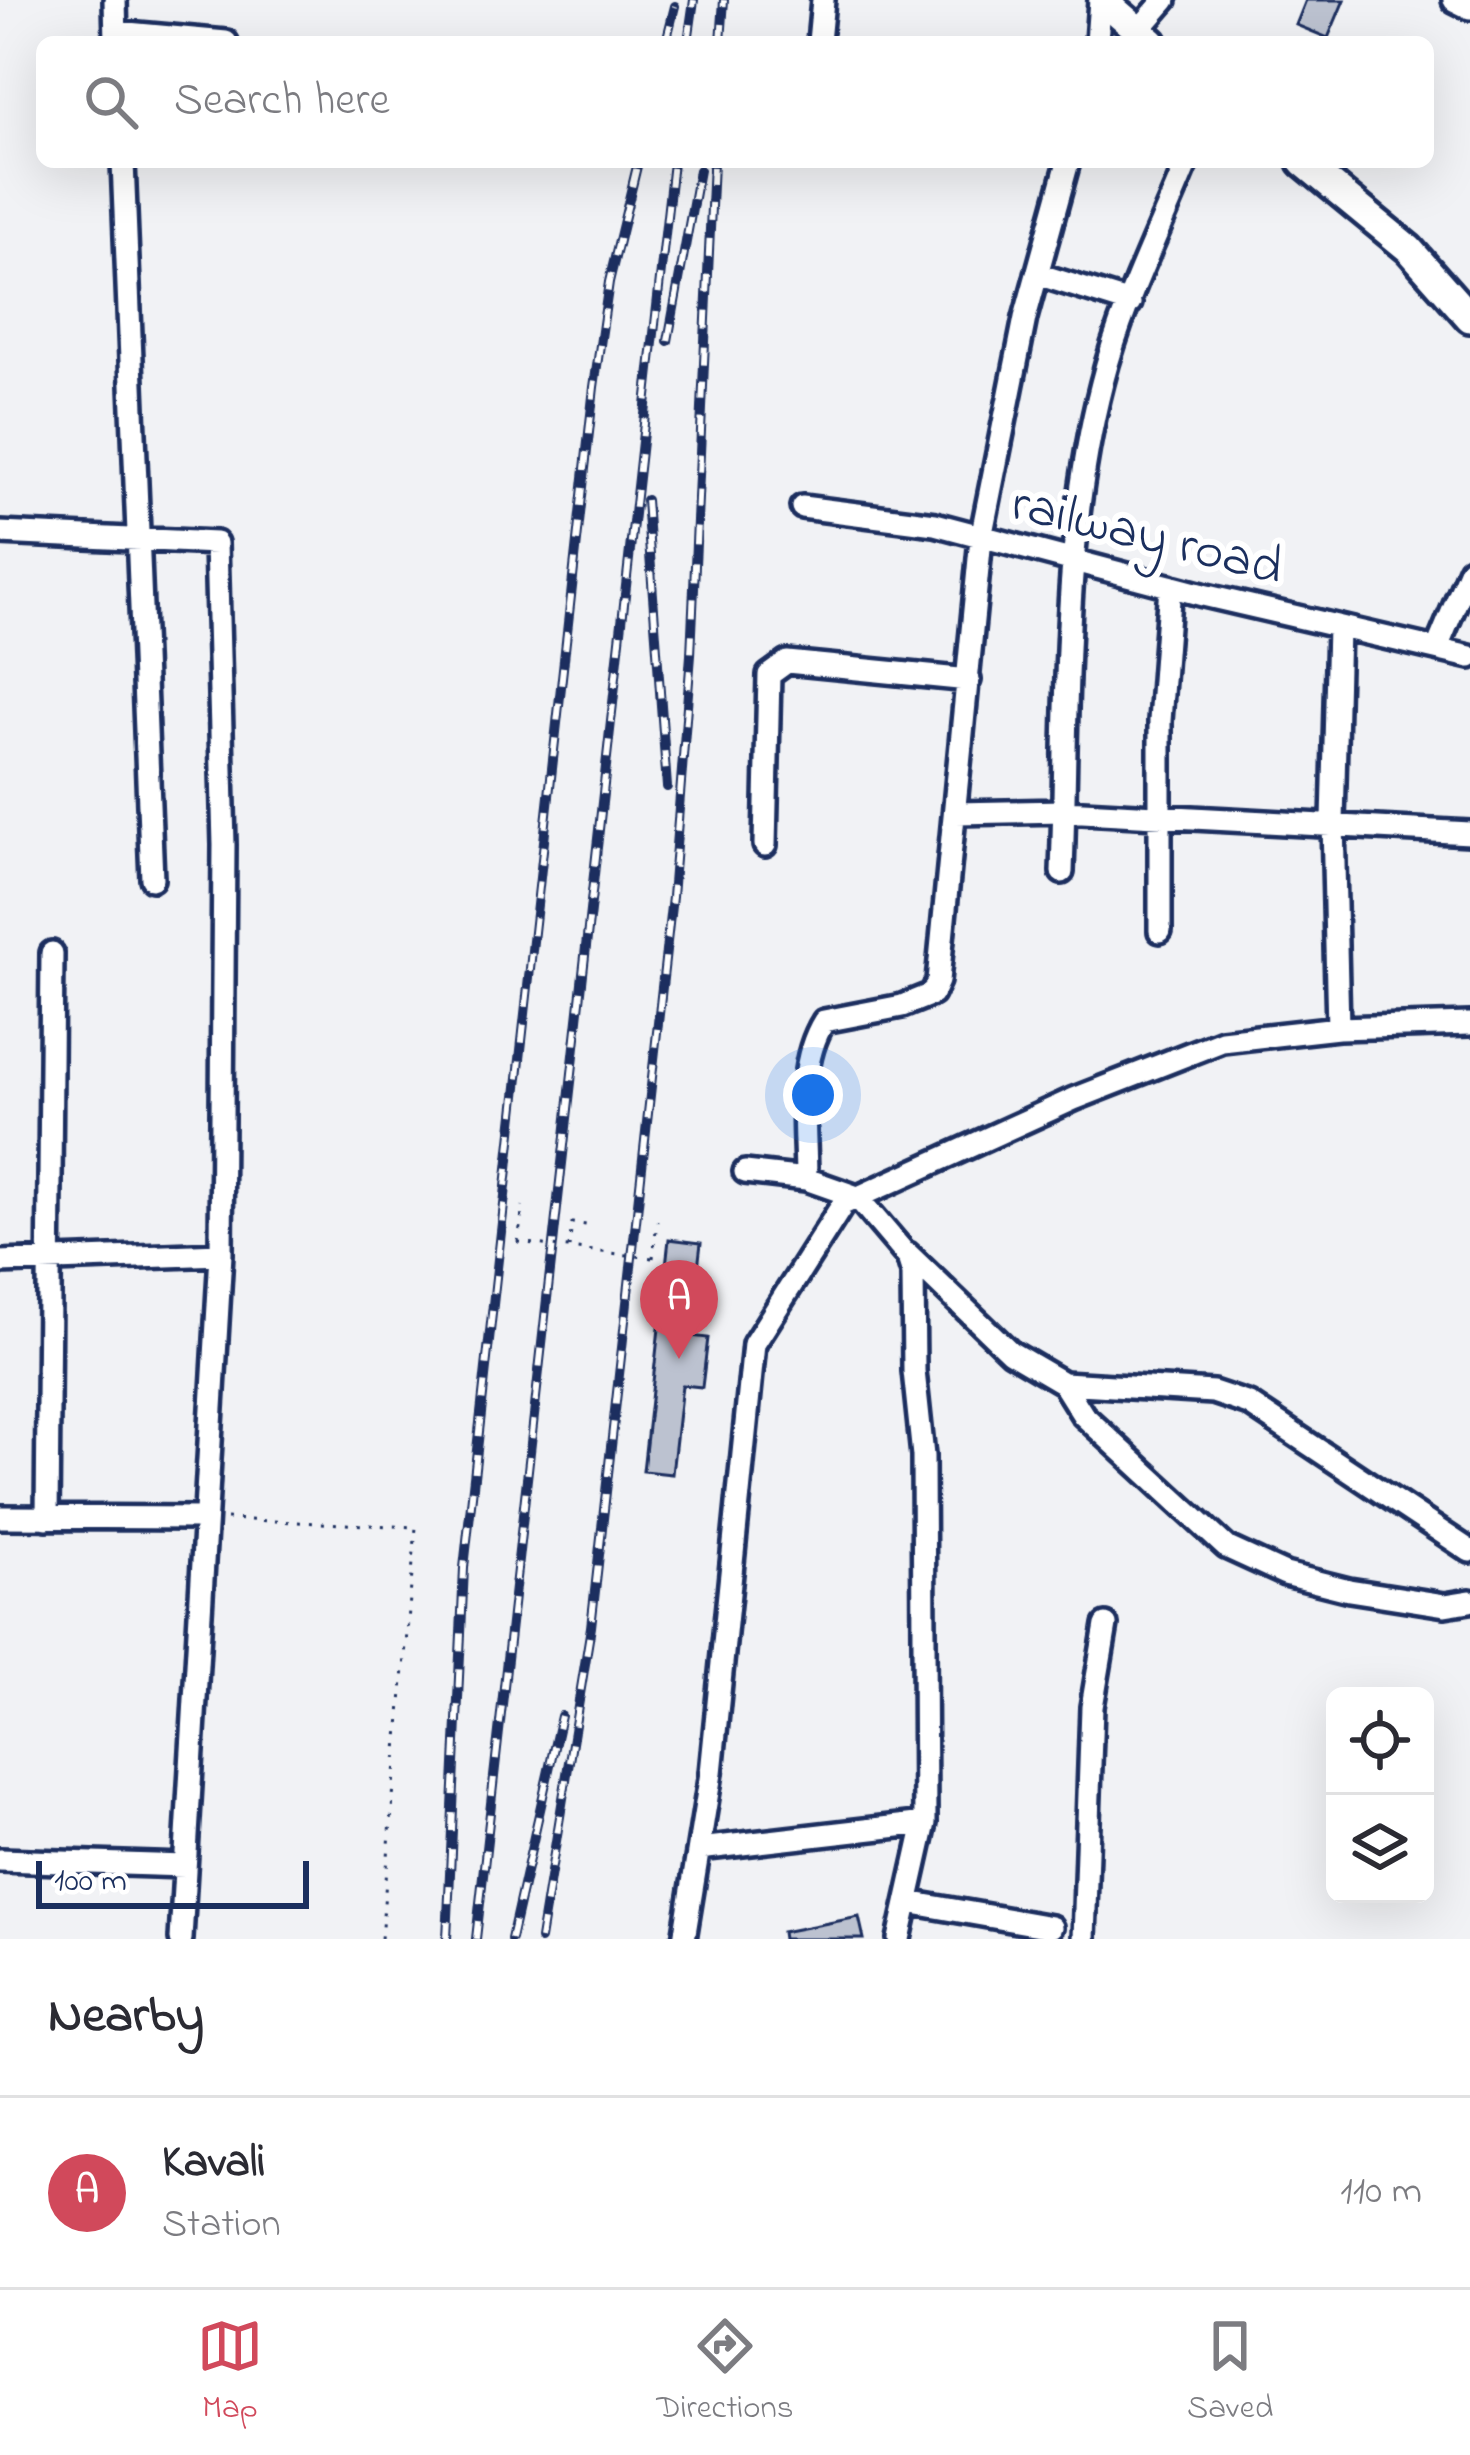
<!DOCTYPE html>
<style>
:root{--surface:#fff;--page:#f7f7f7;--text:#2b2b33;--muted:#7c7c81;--line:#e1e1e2;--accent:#d1495b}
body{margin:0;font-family:"Indie Flower",sans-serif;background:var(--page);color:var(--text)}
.controls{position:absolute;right:36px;bottom:36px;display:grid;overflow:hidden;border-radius:18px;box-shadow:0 12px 48px #0002}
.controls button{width:108px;height:108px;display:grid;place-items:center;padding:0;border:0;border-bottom:3px solid var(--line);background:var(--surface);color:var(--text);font:60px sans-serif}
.scale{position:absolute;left:36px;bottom:30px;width:273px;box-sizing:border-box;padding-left:12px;border:6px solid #1b2f5e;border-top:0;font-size:33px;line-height:42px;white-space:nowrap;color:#1b2f5e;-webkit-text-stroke:9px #fff;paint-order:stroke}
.you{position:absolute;left:813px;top:1095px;width:42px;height:42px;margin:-30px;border:9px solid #fff;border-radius:50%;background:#1a73e8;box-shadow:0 0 0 18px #1a73e833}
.badge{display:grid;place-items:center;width:78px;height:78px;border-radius:50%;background:var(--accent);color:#fff;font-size:39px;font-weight:700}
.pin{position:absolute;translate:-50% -99px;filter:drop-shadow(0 3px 6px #0008)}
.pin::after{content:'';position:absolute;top:63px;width:42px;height:36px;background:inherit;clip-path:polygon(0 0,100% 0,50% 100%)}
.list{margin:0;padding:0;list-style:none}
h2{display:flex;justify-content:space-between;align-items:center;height:156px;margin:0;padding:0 48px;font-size:51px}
h2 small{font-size:39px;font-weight:400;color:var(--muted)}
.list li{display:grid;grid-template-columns:78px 1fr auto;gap:36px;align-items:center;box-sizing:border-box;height:192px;padding:0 48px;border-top:3px solid var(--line)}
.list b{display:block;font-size:45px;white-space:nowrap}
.list p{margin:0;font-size:39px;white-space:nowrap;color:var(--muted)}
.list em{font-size:39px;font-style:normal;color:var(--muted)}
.icon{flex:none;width:66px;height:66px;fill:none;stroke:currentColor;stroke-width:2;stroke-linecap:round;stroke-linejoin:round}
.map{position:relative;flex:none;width:1470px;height:1939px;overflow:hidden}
.search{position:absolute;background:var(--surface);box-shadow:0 12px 48px #0002;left:36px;right:36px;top:36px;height:132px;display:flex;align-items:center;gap:30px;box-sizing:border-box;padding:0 42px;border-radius:18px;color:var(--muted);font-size:45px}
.sheet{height:348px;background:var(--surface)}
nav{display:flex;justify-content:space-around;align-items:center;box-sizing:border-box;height:168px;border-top:3px solid var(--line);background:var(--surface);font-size:33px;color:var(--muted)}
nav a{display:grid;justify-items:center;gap:6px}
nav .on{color:var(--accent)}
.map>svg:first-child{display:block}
.building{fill:#bcc2d0;stroke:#1b2f5e;stroke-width:3}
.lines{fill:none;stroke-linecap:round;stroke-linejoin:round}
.minor-casing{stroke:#1b2f5e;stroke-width:30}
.major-casing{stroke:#1b2f5e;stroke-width:36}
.path{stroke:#1b2f5e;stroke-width:3;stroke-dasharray:3 9;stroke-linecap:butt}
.minor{stroke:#fff;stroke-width:21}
.major{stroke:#fff;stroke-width:27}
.rail-casing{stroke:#1b2f5e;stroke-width:10}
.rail{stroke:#fff;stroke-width:6;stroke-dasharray:18;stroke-linecap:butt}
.path-bridge{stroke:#1b2f5e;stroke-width:3;stroke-dasharray:3 9;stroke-linecap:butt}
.labels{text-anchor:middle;stroke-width:12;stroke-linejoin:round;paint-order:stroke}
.street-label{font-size:54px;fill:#1b2f5e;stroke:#fff}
</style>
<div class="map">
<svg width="1470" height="1939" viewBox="0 0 1470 1939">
<rect width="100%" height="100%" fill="#f1f2f5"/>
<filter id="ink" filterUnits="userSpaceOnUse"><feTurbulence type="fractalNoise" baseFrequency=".00833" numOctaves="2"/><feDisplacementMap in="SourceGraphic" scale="24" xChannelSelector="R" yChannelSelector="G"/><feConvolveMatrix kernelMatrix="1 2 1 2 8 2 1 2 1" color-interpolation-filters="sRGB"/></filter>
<g filter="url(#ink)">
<!-- building -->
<path class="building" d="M1306 0H1344L1328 38 1296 25Z
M669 1239 701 1243 690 1336 708 1338 702 1387 682 1385 672 1474 643 1471Z
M859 1917 864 1939H783L782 1932Z"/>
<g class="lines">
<defs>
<path id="minor" d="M115 0 116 41
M1454 0 1470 8
M1138 31 1165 0
M116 32 226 42
M819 42 823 0
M1097 42 1100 0
M123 162 152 879
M1037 274 1130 303
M802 507 935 524 1203 595 1470 657
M0 533 216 543 224 845 221 1254 181 1939
M1338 627 1333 822 1338 1028
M1437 648 1470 569
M956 813 1064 811 1470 833
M765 845 769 675 787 662 969 680
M1062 872C1068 709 1061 542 1102 383 1121 307 1158 234 1187 162
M1160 931V721L1170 586
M745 1172 806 1179 857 1197 908 1257 913 1273 914 1371 923 1456 925 1823 899 1939
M806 1179C806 1128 796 1066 824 1021L902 1006 932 994 938 981 981 538 1025 318 1068 162
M908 1254 1010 1352 1063 1383 1083 1415 1226 1547 1285 1574 1349 1590 1445 1605 1470 1601
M0 1262 221 1254
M1063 1383 1213 1392 1249 1404 1470 1551
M0 1517 203 1518
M47 1518 52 953
M699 1849 925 1823
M0 1860 185 1866
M908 1902 1051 1927
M684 1939 711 1773 754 1344 843 1204 1074 1099 1222 1041 1338 1028 1470 1024
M1084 1939 1092 1707 1106 1625"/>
<path id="major" d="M1103 0 1152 42
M1303 162 1409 249 1470 318"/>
</defs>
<!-- minor casing -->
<use href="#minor" class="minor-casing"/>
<!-- major casing -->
<use href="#major" class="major-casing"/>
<!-- path -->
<path class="path" d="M518 1242 523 1206
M569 1248 572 1223 592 1226
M653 1258 657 1221
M226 1519 416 1527 381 1939"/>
<!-- minor -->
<use href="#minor" class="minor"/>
<!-- major -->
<use href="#major" class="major"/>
<defs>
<path id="rail" d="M666 42 675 6
M688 42 694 0
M721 42 724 0
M668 341 699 170
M646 500 667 787
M447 1939 464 1568 594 387 609 282 638 162
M476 1939 673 162
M511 1939 561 1716
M540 1939 591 1627 672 897 691 655 713 162"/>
</defs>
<!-- rail casing -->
<use href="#rail" class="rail-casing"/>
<!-- rail -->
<use href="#rail" class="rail"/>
<!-- path-bridge -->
<path class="path-bridge" d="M518 1242 653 1258"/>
</g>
</g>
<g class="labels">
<!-- street labels -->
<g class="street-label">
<text transform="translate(1148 532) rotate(14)" y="19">railway road</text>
</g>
</g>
</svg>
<div class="controls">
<button><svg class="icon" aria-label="locate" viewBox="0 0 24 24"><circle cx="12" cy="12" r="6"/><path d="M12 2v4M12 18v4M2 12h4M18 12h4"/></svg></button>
<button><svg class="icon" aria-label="layers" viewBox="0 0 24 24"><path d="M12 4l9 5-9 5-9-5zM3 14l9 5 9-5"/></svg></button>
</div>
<div class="scale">100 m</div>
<div class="you"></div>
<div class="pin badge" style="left:679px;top:1359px">A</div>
<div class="search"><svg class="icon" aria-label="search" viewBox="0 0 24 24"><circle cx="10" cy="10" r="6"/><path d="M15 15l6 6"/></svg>Search here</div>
</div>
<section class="sheet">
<h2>Nearby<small></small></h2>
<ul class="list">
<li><span class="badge">A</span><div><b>Kavali</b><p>Station</p></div><em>110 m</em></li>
</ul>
</section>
<nav>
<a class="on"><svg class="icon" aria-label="map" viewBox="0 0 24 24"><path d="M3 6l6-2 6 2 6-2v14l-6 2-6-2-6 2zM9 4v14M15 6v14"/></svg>Map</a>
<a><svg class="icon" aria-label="directions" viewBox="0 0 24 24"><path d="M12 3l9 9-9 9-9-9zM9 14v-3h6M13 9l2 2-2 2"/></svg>Directions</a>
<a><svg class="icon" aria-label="saved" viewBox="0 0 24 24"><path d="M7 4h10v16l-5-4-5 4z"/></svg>Saved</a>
</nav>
